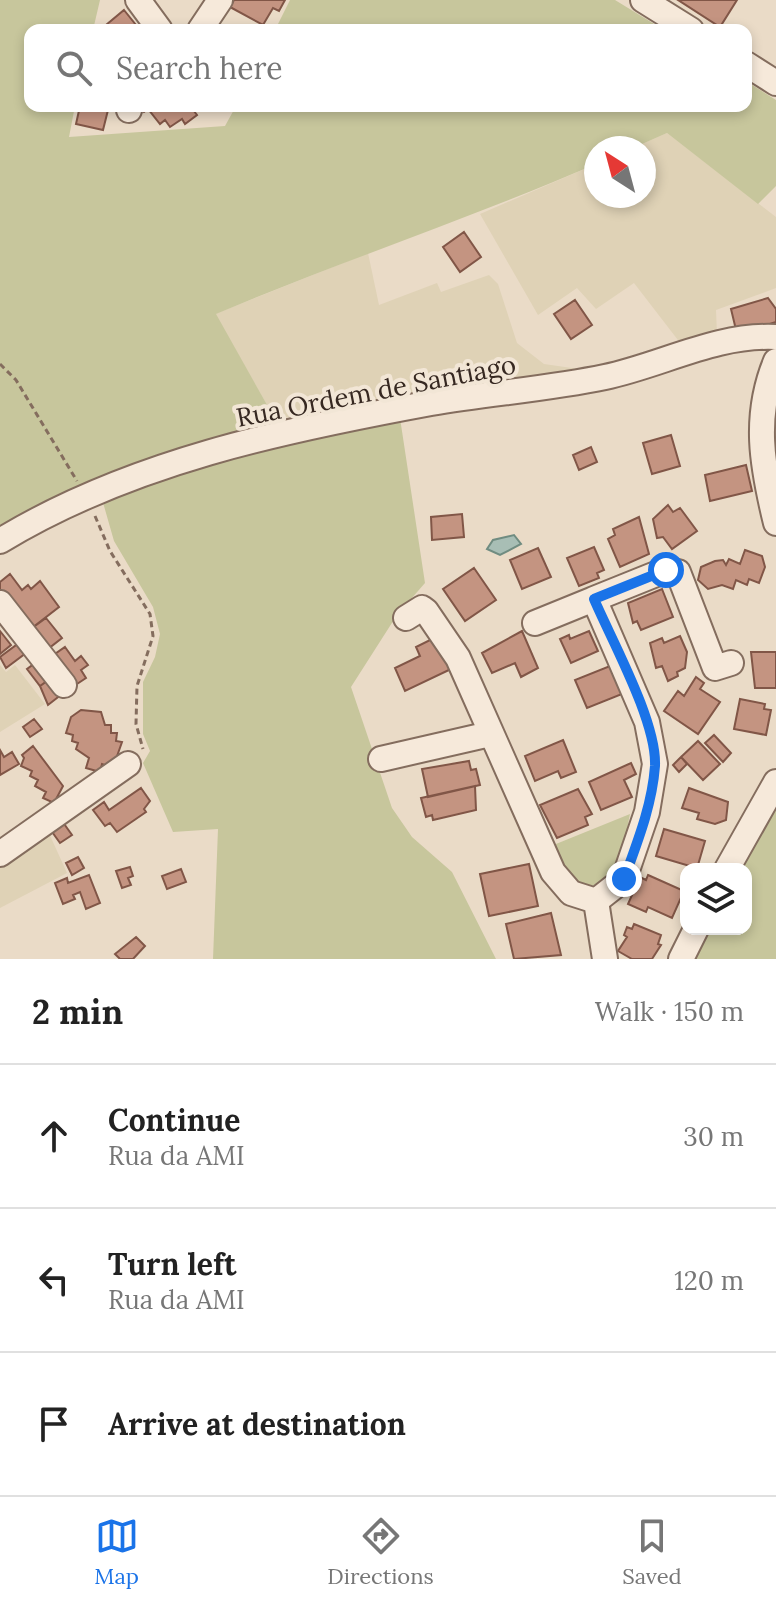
<!DOCTYPE html>
<meta charset="utf-8">
<style>
:root{--surface:#fff;--page:#f2f2f2;--text:#222;--muted:#767676;--line:#e0e0e0;--accent:#1a73e8}
body{margin:0;font-family:Lora,serif;background:var(--page);color:var(--text)}
.controls{position:absolute;right:24px;bottom:24px;display:grid;overflow:hidden;border-radius:16px;box-shadow:0 4px 12px #0003}
.controls button{width:72px;height:72px;display:grid;place-items:center;padding:0;border:0;border-bottom:2px solid var(--line);background:var(--surface);color:var(--text);font:40px sans-serif}
.compass{position:absolute;left:584px;top:136px;width:72px;height:72px;border-radius:50%;background:var(--surface);box-shadow:0 4px 12px #0003;rotate:324deg}
.stop{position:absolute;width:24px;height:24px;margin:-18px;border:6px solid #1a73e8;border-radius:50%;background:#fff}
.stop.end{background:#1a73e8;border-color:#fff;box-shadow:0 2px 8px #0008}
.list{margin:0;padding:0;list-style:none}
h2{display:flex;justify-content:space-between;align-items:center;height:104px;margin:0;padding:0 32px;font-size:34px}
h2 small{font-size:26px;font-weight:400;color:var(--muted)}
.list li{display:grid;grid-template-columns:52px 1fr auto;gap:24px;align-items:center;box-sizing:border-box;height:144px;padding:0 32px;border-top:2px solid var(--line)}
.list b{display:block;font-size:30px;white-space:nowrap}
.list p{margin:0;font-size:26px;white-space:nowrap;color:var(--muted)}
.list em{font-size:26px;font-style:normal;color:var(--muted)}
.icon{flex:none;width:44px;height:44px;fill:none;stroke:currentColor;stroke-width:2;stroke-linecap:round;stroke-linejoin:round}
.map{position:relative;flex:none;width:776px;height:959px;overflow:hidden}
.search{position:absolute;background:var(--surface);box-shadow:0 4px 12px #0003;left:24px;right:24px;top:24px;height:88px;display:flex;align-items:center;gap:20px;box-sizing:border-box;padding:0 28px;border-radius:16px;color:var(--muted);font-size:30px}
.sheet{height:536px;background:var(--surface)}
nav{display:flex;justify-content:space-around;align-items:center;box-sizing:border-box;height:112px;border-top:2px solid var(--line);background:var(--surface);font-size:22px;color:var(--muted)}
nav a{display:grid;justify-items:center;gap:4px}
nav .on{color:var(--accent)}
.map>svg:first-child{display:block}
.farmland{fill:#dfd2b6}
.green{fill:#c7c69c}
.water{fill:#a8beb5;stroke:#708c81;stroke-width:2}
.building{fill:#c49481;stroke:#815647;stroke-width:2}
.lines{fill:none;stroke-linecap:round;stroke-linejoin:round}
.minor-casing{stroke:#846d5e;stroke-width:28}
.path{stroke:#846d5e;stroke-width:3;stroke-dasharray:6 4;stroke-linecap:butt}
.minor{stroke:#f6e9da;stroke-width:24}
.route{stroke:#1a73e8;stroke-width:10}
.labels{text-anchor:middle;stroke-width:8;stroke-linejoin:round;paint-order:stroke}
.street-label{font-size:26px;fill:#362821;stroke:#f2e6d6}
</style>
<div class="map">
<svg width="776" height="959" viewBox="0 0 776 959">
<rect width="100%" height="100%" fill="#eadbc7"/>
<!-- farmland -->
<path class="farmland" d="M667 133 776 217V288L716 310 717 335 681 344 634 283 596 309 577 288 538 315 480 214 596 164V196H644V148H633Z
M368 253 379 305 437 283 441 292 489 275 498 284 517 343 544 364 586 370 275 419 215 314Z
M0 665 6 672 15 665 45 704 0 732Z
M48 831 67 873 0 908V863Z"/>
<!-- green -->
<path class="green" d="M0 0H100L93 30H30V106H75L69 137 225 126 236 106H746V81L776 100V186L758 204 667 133 633 148H596V164C471 218 342 261 216 314L275 419 94 483 0 525Z
M290 0H615L664 30H275Z
M400 418 425 583 397 615 351 687 392 808 412 837 452 872 496 959H213L218 829 173 832 143 763 150 751 143 734V682L155 657 160 634 153 607 114 541 102 499 231 455Z
M776 807V959H692L708 929H746V869H741Z
M630 814C624 844 620 873 590 887L572 884 551 846Z"/>
<!-- water -->
<path class="water" d="M514 535 521 544 500 555 487 549 493 540Z"/>
<!-- building -->
<path class="building" d="M234 0H285L279 11 273 8 263 25 230 7Z
M678 0H737L720 27Z
M124 10 140 30H100Z
M80 106H109L103 130 76 124Z
M139 106H190L197 115 185 124 182 119 170 127 165 120 160 124 148 109 144 112Z
M464 232 481 257 460 272 443 247Z
M768 298 776 309V322L737 334 731 309Z
M575 300 592 325 571 339 554 314Z
M671 435 680 466 652 474 643 443Z
M591 447 597 462 579 470 573 455Z
M746 465 752 491 710 501 705 475Z
M668 505 673 512 680 508 697 531 672 549 663 537 657 538 653 519Z
M462 514 464 537 432 540 431 517Z
M639 517 649 554 620 567 608 539 615 535 613 529Z
M594 547 604 570 597 573 599 578 579 586 567 558Z
M538 548 551 577 522 589 510 560Z
M745 550 762 556 765 567 759 583 749 579 747 585 736 580 733 589 722 585 708 589 698 580 701 567 715 561 723 560 726 565 729 559 740 564Z
M474 568 496 600 465 621 443 589Z
M10 574 22 590 28 585 31 589 40 581 59 607 28 631 0 595V582Z
M662 589 673 617 641 630 637 621 633 623 628 603Z
M46 618 62 638 44 652 28 631Z
M0 631 11 645 0 654Z
M522 631 538 668 521 677 515 663 492 673 482 653Z
M589 631 598 651 571 663 560 639 569 635 570 639Z
M680 636 687 652 685 668 677 672 678 676 668 681 662 666 656 668 650 643 662 638 664 643Z
M432 639 451 669 405 691 395 668 420 656 416 647Z
M23 640 30 650 6 668 0 657Z
M65 647 75 661 81 656 88 665 81 670 86 678 74 686 52 656Z
M751 652H776V688H755Z
M38 661 51 678 40 686 27 669Z
M610 666 622 694 587 708 575 680Z
M696 677 704 683 700 689 720 702 698 734 664 711 678 691 684 696Z
M51 678 62 694 48 705 40 686Z
M740 699 765 704 764 709 771 710 766 735 734 729Z
M81 710 101 712 105 725H111V733H117L116 741 122 742 116 759 108 766 102 764 100 772 86 768 89 758 76 749 78 743 72 741 73 735 66 733 71 717Z
M34 719 42 729 30 737 23 727Z
M714 735 731 753 723 762 705 743Z
M563 740 576 772 561 778 558 771 535 781 525 756Z
M698 741 720 764 703 780 681 757Z
M33 746 63 786 54 803 43 798 46 792 35 786 38 780 30 776 32 771 21 766 24 758 22 755Z
M0 750 4 757 12 752 19 764 0 775Z
M681 757 687 764 679 772 673 765Z
M469 761 471 770 476 769 480 785 428 797 422 769Z
M631 763 636 774 624 780 632 797 601 810 589 782Z
M475 786 476 810 433 820 432 815 426 817 421 798Z
M141 788 150 801 144 809 146 812 117 832 110 823 105 826 93 810 104 802 109 810Z
M689 788 728 802 726 820 715 824 697 819 699 813 682 808Z
M578 789 592 814 585 817 588 825 557 838 540 805Z
M62 821 72 835 60 843 50 829Z
M664 829 705 841 698 865 693 867 656 856Z
M78 857 84 868 72 875 66 863Z
M529 864 538 906 489 916 480 874Z
M130 867 133 876 128 878 131 885 122 888 116 871Z
M181 869 186 882 167 889 162 876Z
M89 875 100 903 86 909 80 892 73 895 75 899 63 904 55 883 67 878 68 883Z
M648 875 684 891 672 918 648 907 646 912 628 904 640 877 646 880Z
M551 913 561 955 514 959 506 924Z
M634 924 661 935 658 944 661 945 652 959H632L618 951 627 937 624 935 627 927 632 929Z
M136 937 145 946 133 959H120L115 954Z"/>
<g class="lines">
<defs>
<path id="minor" d="M138 0 160 30
M643 0 691 30
M200 30 220 0
M746 64 776 83
M129 110 130 106
M776 361C753 416 762 466 776 523
M0 541C130 462 284 430 431 403 489 393 548 389 605 377 662 365 716 334 776 337
M594 599 666 570 678 572 715 668 731 663
M0 603 64 685
M406 618 422 608 426 611 458 658 553 872 571 893 596 901
M535 623 594 599 647 722 655 764 647 812 624 879 596 901 605 959
M381 759 490 734
M0 854 128 764
M727 869 776 782
M681 959 696 929"/>
</defs>
<!-- minor casing -->
<use href="#minor" class="minor-casing"/>
<!-- path -->
<path class="path" d="M0 364 16 380 77 481
M95 516 110 551 150 614 153 636 137 686 136 724 143 749"/>
<!-- minor -->
<use href="#minor" class="minor"/>
</g>
<g class="lines">
<!-- route -->
<path class="route" d="M624 879C637 843 652 806 655 766 657 722 612 641 594 599L666 570"/>
</g>
<g class="labels">
<!-- street labels -->
<g class="street-label">
<text transform="translate(376 391) rotate(-11)" y="9">Rua Ordem de Santiago</text>
</g>
</g>
</svg>
<div class="controls">
<button><svg class="icon" aria-label="layers" viewBox="0 0 24 24"><path d="M12 4l9 5-9 5-9-5zM3 14l9 5 9-5"/></svg></button>
</div>
<svg class="compass" viewBox="-18 -18 36 36"><path d="M0-13l5 13h-10z" fill="#e53935"/><path d="M0 13l5-13h-10z" fill="#767676"/></svg>
<div class="stop" style="left:666px;top:570px"></div>
<div class="stop end" style="left:624px;top:879px"></div>
<div class="search"><svg class="icon" aria-label="search" viewBox="0 0 24 24"><circle cx="10" cy="10" r="6"/><path d="M15 15l6 6"/></svg>Search here</div>
</div>
<section class="sheet">
<h2>2 min<small>Walk · 150 m</small></h2>
<ul class="list">
<li><svg class="icon" aria-label="ahead" viewBox="0 0 24 24"><path d="M12 20V5M6 11l6-6 6 6"/></svg><div><b>Continue</b><p>Rua da AMI</p></div><em>30 m</em></li>
<li><svg class="icon" aria-label="left" viewBox="0 0 24 24"><path d="M17 20v-9H6M10 6l-5 5 5 5"/></svg><div><b>Turn left</b><p>Rua da AMI</p></div><em>120 m</em></li>
<li><svg class="icon" aria-label="arrive" viewBox="0 0 24 24"><path d="M6 21V4h12l-3 4 3 4H6"/></svg><div><b>Arrive at destination</b></div></li>
</ul>
</section>
<nav>
<a class="on"><svg class="icon" aria-label="map" viewBox="0 0 24 24"><path d="M3 6l6-2 6 2 6-2v14l-6 2-6-2-6 2zM9 4v14M15 6v14"/></svg>Map</a>
<a><svg class="icon" aria-label="directions" viewBox="0 0 24 24"><path d="M12 3l9 9-9 9-9-9zM9 14v-3h6M13 9l2 2-2 2"/></svg>Directions</a>
<a><svg class="icon" aria-label="saved" viewBox="0 0 24 24"><path d="M7 4h10v16l-5-4-5 4z"/></svg>Saved</a>
</nav>
